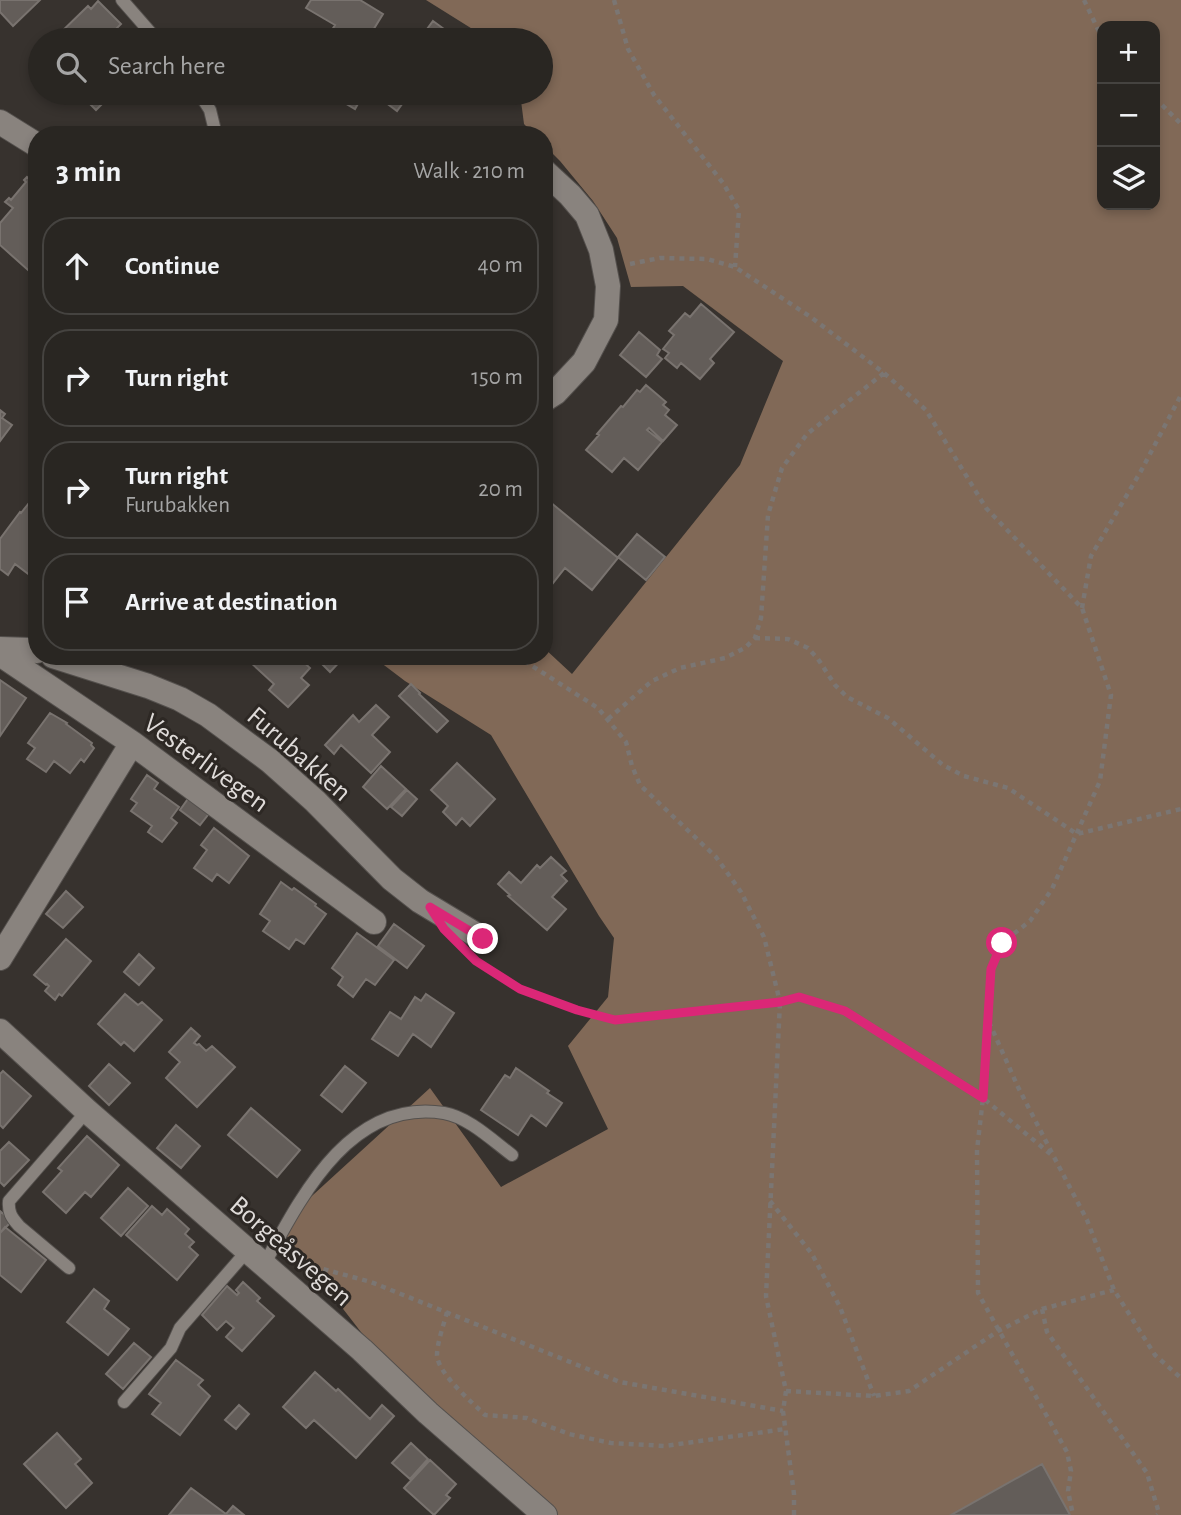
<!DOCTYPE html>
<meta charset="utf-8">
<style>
:root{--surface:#292622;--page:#35322f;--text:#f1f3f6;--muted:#a5a5a5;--line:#454340}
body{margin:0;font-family:"Alegreya Sans",sans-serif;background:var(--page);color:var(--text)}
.controls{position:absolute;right:21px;top:21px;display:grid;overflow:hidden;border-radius:14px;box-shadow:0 4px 10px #0003}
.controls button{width:63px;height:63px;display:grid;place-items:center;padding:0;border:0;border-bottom:2px solid var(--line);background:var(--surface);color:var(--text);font:35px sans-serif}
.stop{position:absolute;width:21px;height:21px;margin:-16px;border:5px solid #db2777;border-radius:50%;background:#fff}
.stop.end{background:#db2777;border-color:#fff;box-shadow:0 2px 7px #0008}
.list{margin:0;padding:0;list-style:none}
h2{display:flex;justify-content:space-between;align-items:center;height:91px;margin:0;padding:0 28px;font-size:30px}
h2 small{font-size:23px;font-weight:400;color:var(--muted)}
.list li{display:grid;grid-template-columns:46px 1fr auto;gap:21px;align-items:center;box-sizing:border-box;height:98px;margin:0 14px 14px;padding:0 14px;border:2px solid var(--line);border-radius:28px}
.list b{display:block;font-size:26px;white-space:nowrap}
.list p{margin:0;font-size:23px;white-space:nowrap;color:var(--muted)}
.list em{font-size:23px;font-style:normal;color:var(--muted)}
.icon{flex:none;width:38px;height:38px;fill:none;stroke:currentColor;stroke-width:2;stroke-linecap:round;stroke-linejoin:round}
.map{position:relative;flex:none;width:1181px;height:1515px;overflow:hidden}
.search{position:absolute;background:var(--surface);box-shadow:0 4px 10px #0003;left:28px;top:28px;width:525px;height:77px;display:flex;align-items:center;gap:18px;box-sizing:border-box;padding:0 24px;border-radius:38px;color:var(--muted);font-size:26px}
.panel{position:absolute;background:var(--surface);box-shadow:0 4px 10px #0003;left:28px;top:126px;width:525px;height:539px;border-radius:28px}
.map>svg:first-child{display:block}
.forest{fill:#816957;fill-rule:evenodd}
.building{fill:#635d59;stroke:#79736f;stroke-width:2}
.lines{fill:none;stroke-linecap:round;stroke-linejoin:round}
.service-casing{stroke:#54504d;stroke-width:14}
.minor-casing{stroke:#54504d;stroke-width:26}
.path{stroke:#7b7673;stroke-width:4.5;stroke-dasharray:5 5;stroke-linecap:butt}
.service{stroke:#89837e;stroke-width:12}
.minor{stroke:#89837e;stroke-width:24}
.route{stroke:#db2777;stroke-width:9}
.labels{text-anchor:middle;stroke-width:6;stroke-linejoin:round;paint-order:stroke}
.street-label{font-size:28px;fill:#dfdbd9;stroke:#2d2824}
</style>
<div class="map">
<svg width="1181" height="1515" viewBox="0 0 1181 1515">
<rect width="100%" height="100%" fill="#37322e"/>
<!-- forest -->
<path class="forest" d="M426 0H1181V1515H540L364 1336 279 1226 430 1088 501 1187 608 1129 568 1046 608 997 614 938 599 916 491 735 405 681 372 656H544V648L572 674 740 465 783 361 683 286 631 287 617 238 593 201 560 161 544 145V135H535L524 124 520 93H541V40H490ZM1102 26H1155V205H1102Z"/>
<!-- building -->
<path class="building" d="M0 0H40L13 26 0 12Z
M311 0H360L383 14 367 40H330L327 38 335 25 306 8Z
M98 1 121 24 113 32 115 34 108 40H53L88 6 91 9Z
M433 21 459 40H419Z
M225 30 245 40H219Z
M79 93H113L96 110Z
M328 93H364L355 109Z
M373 93H410L397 111Z
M458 93H480L473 103Z
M27 177 37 186V278L0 245V223L13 208 5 202 9 198 11 200 26 182 24 180Z
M701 304 734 332 710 359 714 363 700 379 681 363 677 368 665 358 669 353 663 349 674 335 669 331 685 313 690 317Z
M639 332 660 350 657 355 662 359 646 377 620 355Z
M646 385 666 402 663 405 669 410 665 415 677 425 663 441 649 428 647 430 662 442 638 470 624 458 612 472 586 450 599 435 597 434 621 406 623 407 637 390 640 392Z
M0 410 5 414 2 418 12 425 0 441Z
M37 493V567L31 576 15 564 8 575 0 569V539L20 512 21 513Z
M544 497 618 558 592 590 565 568 553 583 544 576Z
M637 534 665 557 646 580 618 557Z
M253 656H297L310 668 301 678 309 685 288 707 269 690 274 684 249 661Z
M314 656H344V657L330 672Z
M0 680 26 698 0 736Z
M411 684 420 693 419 694 448 721 437 732 399 696Z
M376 705 389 717 372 735 390 752 371 773 341 745 334 754 325 745 353 715 359 722Z
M50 713 67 723 66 724 92 743 91 745 94 748 84 762 81 759 70 773 54 761 46 772 27 759 35 748 28 743Z
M457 763 495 799 470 826 462 818 456 825 443 812 448 806 431 790Z
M381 766 406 789 387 809 363 787Z
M147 775 158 783 154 789 179 807 171 818 177 823 162 842 148 832 152 826 131 811 137 803 131 799Z
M407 790 417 799 402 816 391 807Z
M190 796 211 811 200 825 180 810Z
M214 828 249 856 229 883 217 874 212 881 194 868 207 850 201 845Z
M551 857 566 871 561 875 567 881 552 897 566 909 547 930 508 896 510 895 498 884 509 872 521 883 537 865 540 868Z
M281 882 292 890 294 888 316 904 315 906 326 914 304 944 296 939 289 949 263 931 270 921 260 914Z
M66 891 83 907 63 928 46 914Z
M394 924 424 946 407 968 378 946Z
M357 933 394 960 375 985 366 979 353 997 338 985 343 977 332 968Z
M66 939 91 961 62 996 59 994 55 1000 45 991 49 986 47 984 46 985 34 975Z
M139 954 154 968 139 985 124 972Z
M125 994 138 1005 142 1002 162 1020 134 1051 124 1042 121 1045 98 1024Z
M426 994 454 1013 431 1047 413 1034 398 1056 372 1039 390 1012 401 1019 415 997 421 1001Z
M191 1028 200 1036 194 1043 197 1045 199 1044 206 1051 212 1046 235 1067 197 1107 166 1078 180 1062 169 1052Z
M109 1064 130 1083 109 1105 89 1086Z
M345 1066 366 1083 342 1112 321 1095Z
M516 1068 549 1091 547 1093 562 1103 546 1126 531 1115 518 1135 481 1110 505 1075 510 1078Z
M3 1071 31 1096 3 1128 0 1125V1074Z
M251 1108 300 1150 277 1177 228 1135Z
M176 1125 200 1146 181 1168 157 1148Z
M87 1136 119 1165 91 1197 85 1192 66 1213 43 1192 62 1171 58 1168Z
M9 1142 29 1160 4 1186 0 1182V1151Z
M128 1188 148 1206 121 1236 101 1218Z
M152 1206 162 1215 167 1209 189 1229 185 1234 194 1242 189 1247 198 1255 177 1280 126 1235Z
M0 1211 12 1221 0 1233Z
M5 1227 46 1260 21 1292 0 1275V1233Z
M243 1282 260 1298 257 1301 274 1316 242 1351 226 1337 234 1328 226 1321 217 1330 202 1315 227 1286 237 1295 239 1293 236 1290Z
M94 1289 109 1301 104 1309 129 1329 108 1355 67 1322Z
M134 1343 151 1357 123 1389 106 1374Z
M176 1360 203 1380 198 1385 210 1396 180 1435 152 1414 161 1403 149 1394Z
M315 1372 336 1391 338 1389 370 1419 382 1405 394 1416 356 1458 314 1420 306 1428 283 1407Z
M239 1405 249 1414 236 1429 225 1420Z
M57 1433 81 1459 75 1464 92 1483 66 1508 24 1464Z
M411 1443 428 1459 410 1479 392 1463Z
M430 1460 456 1484 446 1495 450 1498 434 1515 404 1488Z
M1042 1464 1070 1515H951Z
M191 1488 226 1514 233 1506 244 1515H169Z"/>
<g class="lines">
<defs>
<path id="service" d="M122 0 157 40
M199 93 210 110 216 135
M264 1265C301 1197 350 1098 444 1113 468 1117 492 1140 512 1155
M69 1268 19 1226C11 1217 8 1212 9 1201L87 1111
M124 1402 171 1348 180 1328 247 1251"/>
<path id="minor" d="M0 122 37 145
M544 171 570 195 587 215 601 250 608 286 606 320 584 362 555 393 544 400
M0 649 31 650 37 651
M0 654 132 743 374 922
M53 656 148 686 180 699 208 715 270 761 315 801 392 879 420 901 483 939
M0 958 132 743
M0 1031 87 1111 362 1350 428 1413 545 1515"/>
</defs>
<!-- service casing -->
<use href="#service" class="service-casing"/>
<!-- minor casing -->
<use href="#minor" class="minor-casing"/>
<!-- path -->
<path class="path" d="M614 0 628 49 654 95 723 183 739 210 735 267
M1084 0 1102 38
M1155 98 1181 124
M630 264 660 258 707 259 735 267 812 318 884 373 926 410 986 508 1082 608 1111 695 1100 781 1052 889 1030 921 1002 943 991 969 983 1098 977 1150 978 1293 1067 1452 1071 1471 1068 1491 1073 1515
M1082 608 1091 556 1141 471 1181 395
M755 638 788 639 808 648 818 659 835 685 847 697 888 718 943 765 964 776 1008 788 1077 834 1181 809
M608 719 652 681 680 668 725 658 745 648 755 638 761 618 768 515 782 468 807 434 884 373
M480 964 520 989 577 1010 615 1020 780 1002 764 937 741 892 716 857 640 785 632 766 626 742 598 708 526 662 519 656
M989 1022 1018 1087 1052 1153
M770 1201 812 1254 840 1307 874 1396
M304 1265 312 1266 371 1282 620 1382 783 1411
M1042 1309 1047 1332 1147 1473 1159 1513 1157 1515
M447 1312C444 1324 437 1343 437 1355 438 1374 472 1402 485 1415L527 1418 569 1434 611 1443 665 1446 785 1429
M786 1391 874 1396 909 1391 998 1331 1042 1309 1114 1290
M794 1515V1494L783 1411 786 1391 766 1296 780 1002 799 997 845 1011 983 1098 1054 1157 1087 1220 1114 1290 1155 1355 1181 1378"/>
<!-- service -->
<use href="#service" class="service"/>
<!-- minor -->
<use href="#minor" class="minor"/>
</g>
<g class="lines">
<!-- route -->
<path class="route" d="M483 939 430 907 444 929 476 961 520 989 577 1010 615 1020 780 1002 799 997 845 1011 983 1098 991 969 1002 943"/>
</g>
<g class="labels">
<!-- street labels -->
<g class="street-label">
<text transform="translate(300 753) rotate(41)" y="10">Furubakken</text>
<text transform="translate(207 762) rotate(36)" y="10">Vesterlivegen</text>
<text transform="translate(292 1250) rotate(41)" y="10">Borgeåsvegen</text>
</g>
</g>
</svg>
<div class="controls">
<button>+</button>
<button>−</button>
<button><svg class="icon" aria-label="layers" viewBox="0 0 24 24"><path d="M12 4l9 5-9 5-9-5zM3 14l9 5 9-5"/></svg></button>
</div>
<div class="stop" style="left:1002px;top:943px"></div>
<div class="stop end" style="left:483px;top:939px"></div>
<div class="search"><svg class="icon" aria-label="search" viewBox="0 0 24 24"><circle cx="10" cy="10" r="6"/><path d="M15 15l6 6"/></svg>Search here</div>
<section class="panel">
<h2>3 min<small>Walk · 210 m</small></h2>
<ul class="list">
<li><svg class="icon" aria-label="ahead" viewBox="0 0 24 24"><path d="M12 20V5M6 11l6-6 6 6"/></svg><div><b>Continue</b></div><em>40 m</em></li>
<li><svg class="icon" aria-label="right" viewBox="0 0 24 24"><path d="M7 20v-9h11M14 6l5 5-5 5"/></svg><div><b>Turn right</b></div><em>150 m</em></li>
<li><svg class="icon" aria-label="right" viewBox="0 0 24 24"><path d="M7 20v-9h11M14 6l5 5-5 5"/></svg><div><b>Turn right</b><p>Furubakken</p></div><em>20 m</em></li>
<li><svg class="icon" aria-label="arrive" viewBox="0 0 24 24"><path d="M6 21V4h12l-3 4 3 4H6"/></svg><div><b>Arrive at destination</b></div></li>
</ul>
</section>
</div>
